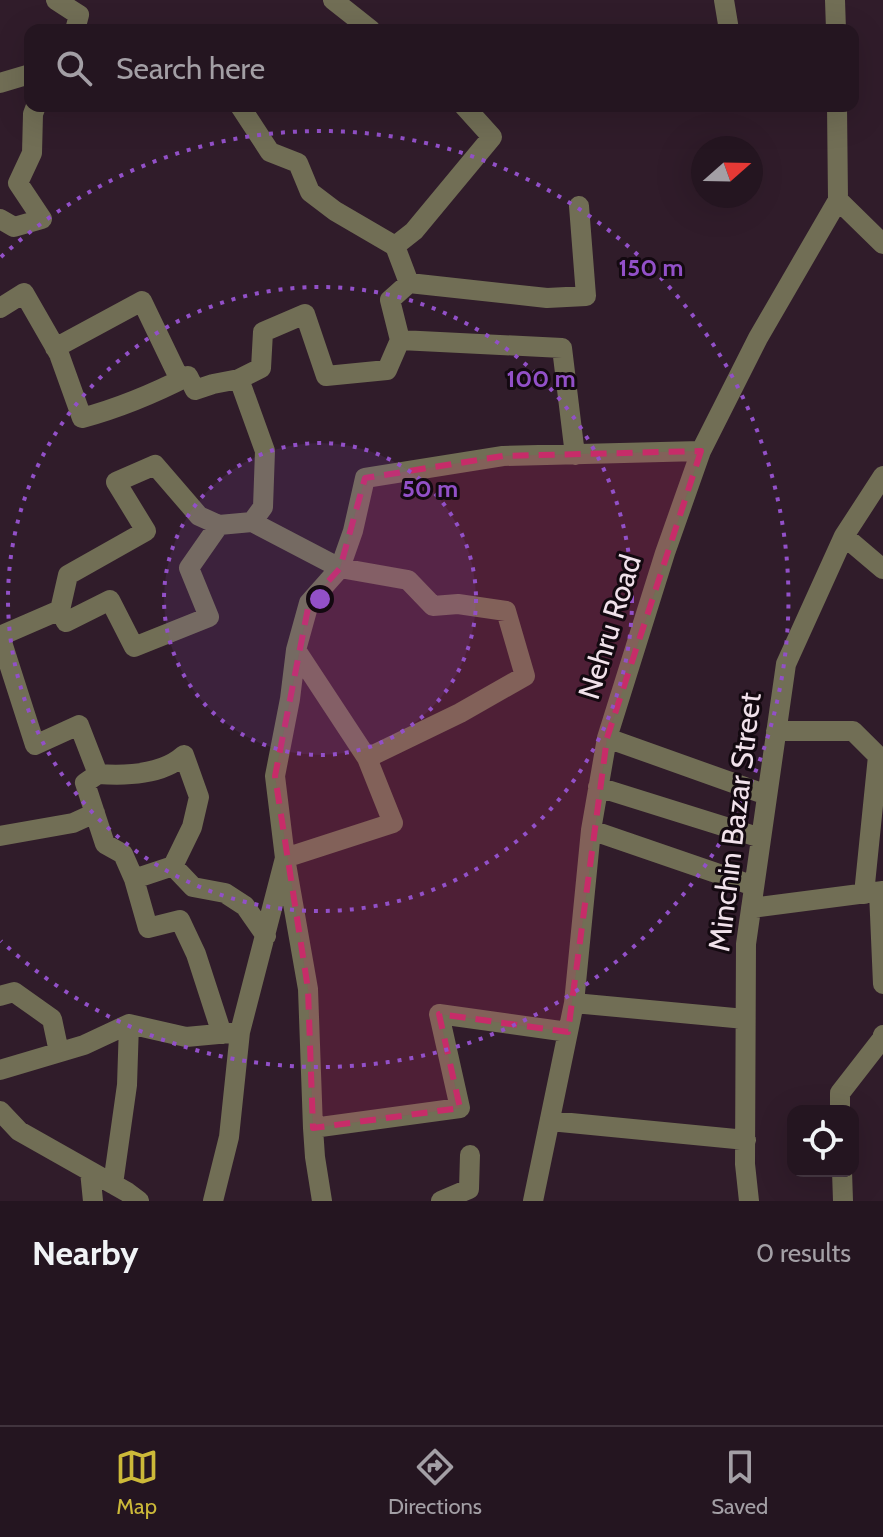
<!DOCTYPE html>
<style>
:root{--surface:#241520;--page:#30222d;--text:#f1f3f6;--muted:#a39fa5;--line:#41343e;--accent:#ccb939}
body{margin:0;font-family:Cabin,sans-serif;background:var(--page);color:var(--text)}
.controls{position:absolute;right:24px;bottom:24px;display:grid;overflow:hidden;border-radius:16px;box-shadow:0 8px 32px #0002}
.controls button{width:72px;height:72px;display:grid;place-items:center;padding:0;border:0;border-bottom:2px solid var(--line);background:var(--surface);color:var(--text);font:40px sans-serif}
.compass{position:absolute;left:691px;top:136px;width:72px;height:72px;border-radius:50%;background:var(--surface);box-shadow:0 8px 32px #0002;rotate:70deg}
.list{margin:0;padding:0;list-style:none}
h2{display:flex;justify-content:space-between;align-items:center;height:104px;margin:0;padding:0 32px;font-size:34px}
h2 small{font-size:26px;font-weight:400;color:var(--muted)}
.icon{flex:none;width:44px;height:44px;fill:none;stroke:currentColor;stroke-width:2;stroke-linecap:round;stroke-linejoin:round}
.map{position:relative;flex:none;width:883px;height:1201px;overflow:hidden}
.search{position:absolute;background:var(--surface);box-shadow:0 8px 32px #0002;left:24px;right:24px;top:24px;height:88px;display:flex;align-items:center;gap:20px;box-sizing:border-box;padding:0 28px;border-radius:16px;color:var(--muted);font-size:30px}
.sheet{height:224px;background:var(--surface)}
nav{display:flex;justify-content:space-around;align-items:center;box-sizing:border-box;height:112px;border-top:2px solid var(--line);background:var(--surface);font-size:22px;color:var(--muted)}
nav a{display:grid;justify-items:center;gap:4px}
nav .on{color:var(--accent)}
.map>svg:first-child{display:block}
.lines{fill:none;stroke-linecap:round;stroke-linejoin:round}
.minor{stroke:#716e55;stroke-width:20}
.marked{fill:#c72c69;fill-opacity:0.2;stroke:#c72c69;stroke-width:6;stroke-dasharray:16 10;stroke-linejoin:round}
.ring{fill:none;stroke:#9250c8;stroke-width:4;stroke-dasharray:4 8}
.labels{text-anchor:middle;stroke-width:6;stroke-linejoin:round;paint-order:stroke}
.street-label{font-size:30px;fill:#f0e1ea;stroke:#130910}
.centre{fill:#9250c8;stroke:#130910;stroke-width:4}
.ring-label{font-size:24px;text-anchor:middle;font-weight:bold;fill:#9250c8;stroke:#130910;stroke-width:6;stroke-linejoin:round;paint-order:stroke}
</style>
<div class="map">
<svg width="883" height="1201" viewBox="0 0 883 1201">
<rect width="100%" height="100%" fill="#301c2a"/>
<g class="lines">
<!-- minor -->
<path class="minor" d="M56 0 79 15 75 30
M333 0 371 30
M724 0 729 30
M835 0 836 30
M0 83 30 74
M240 106 270 152 298 163 310 192 335 211 395 246 414 231 492 137 464 106
M838 200 883 244
M0 219 14 227 42 219 18 183 32 153 33 114 36 106
M409 283 547 298 586 296 579 206
M0 308 24 293 59 354 82 418C119 408 153 394 188 376L195 390 213 384 239 379 265 451 263 507 252 522 219 525 199 516 155 465 116 482 146 531 68 575 60 610 0 636
M400 340 562 348 575 455
M55 348 142 301 180 380
M239 379 261 368 263 332 305 314 326 376 387 370 400 340 390 300 409 283 395 246
M252 522 340 568 408 580 433 606 458 604 506 611 525 676 460 713 367 758
M844 536 883 569
M60 610 66 622 110 600 134 647 209 617 189 568 219 525
M0 636 35 745 79 725 98 774 85 783 105 844 123 854 134 879 173 866 193 887 225 893 245 906 266 936
M296 650 367 758 393 823 285 858 308 989 313 1128 315 1157 322 1201
M776 731H853L878 756 864 894
M607 738 767 795
M98 774C127 776 162 775 184 755L199 797 192 827 173 866
M598 787 761 838
M591 830 754 886
M0 836 73 823 95 813
M134 879 148 928 180 920 196 954 222 1034
M879 892 883 984
M751 908 883 891
M0 996 14 992 52 1019 59 1052
M574 1003 745 1019
M0 1070 84 1045 129 1024 186 1037 240 1032 285 858 275 776 290 699 296 650 309 603 340 568 353 531 365 478 503 456 701 451
M0 1111 19 1131 127 1192 139 1201
M840 1111V1093L882 1039 883 1035
M550 1121 746 1140
M313 1128 460 1108 439 1014 568 1032
M90 1171 93 1201
M842 1171 843 1201
M113 1184 127 1085 129 1024
M213 1201 229 1137 240 1032
M441 1201 469 1189 470 1155
M533 1201 574 1003 591 830 607 738 665 553 701 451 758 338 838 200 837 106
M749 1201 745 1164 746 944 786 664 844 536 883 476"/>
</g>
<!-- marked area -->
<path class="marked" d="M701 451 607 738 568 1032 439 1014 460 1108 313 1128 308 989 275 776 309 603 340 568 365 478 503 456Z"/>
<!-- distance rings -->
<circle cx="320" cy="599" r="156" fill="#9250c8" fill-opacity=".12"/>
<g class="ring">
<circle cx="320" cy="599" r="156"/>
<circle cx="320" cy="599" r="312"/>
<path d="M1 257A468 468 0 1 1 1 941"/>
</g>
<g class="labels">
<!-- street labels -->
<g class="street-label">
<text transform="translate(610 627) rotate(-73)" y="10">Nehru Road</text>
<text transform="translate(735 822) rotate(-83)" y="10">Minchin Bazar Street</text>
</g>
</g>
<circle cx="320" cy="599" r="12" class="centre"/>
<g class="ring-label">
<text x="651" y="276">150 m</text>
<text x="541" y="387">100 m</text>
<text x="430" y="497">50 m</text>
</g>
</svg>
<div class="controls">
<button><svg class="icon" aria-label="locate" viewBox="0 0 24 24"><circle cx="12" cy="12" r="6"/><path d="M12 2v4M12 18v4M2 12h4M18 12h4"/></svg></button>
</div>
<svg class="compass" viewBox="-18 -18 36 36"><path d="M0-13l5 13h-10z" fill="#e53935"/><path d="M0 13l5-13h-10z" fill="#a39fa5"/></svg>
<div class="search"><svg class="icon" aria-label="search" viewBox="0 0 24 24"><circle cx="10" cy="10" r="6"/><path d="M15 15l6 6"/></svg>Search here</div>
</div>
<section class="sheet">
<h2>Nearby<small>0 results</small></h2>
<ul class="list">
</ul>
</section>
<nav>
<a class="on"><svg class="icon" aria-label="map" viewBox="0 0 24 24"><path d="M3 6l6-2 6 2 6-2v14l-6 2-6-2-6 2zM9 4v14M15 6v14"/></svg>Map</a>
<a><svg class="icon" aria-label="directions" viewBox="0 0 24 24"><path d="M12 3l9 9-9 9-9-9zM9 14v-3h6M13 9l2 2-2 2"/></svg>Directions</a>
<a><svg class="icon" aria-label="saved" viewBox="0 0 24 24"><path d="M7 4h10v16l-5-4-5 4z"/></svg>Saved</a>
</nav>
